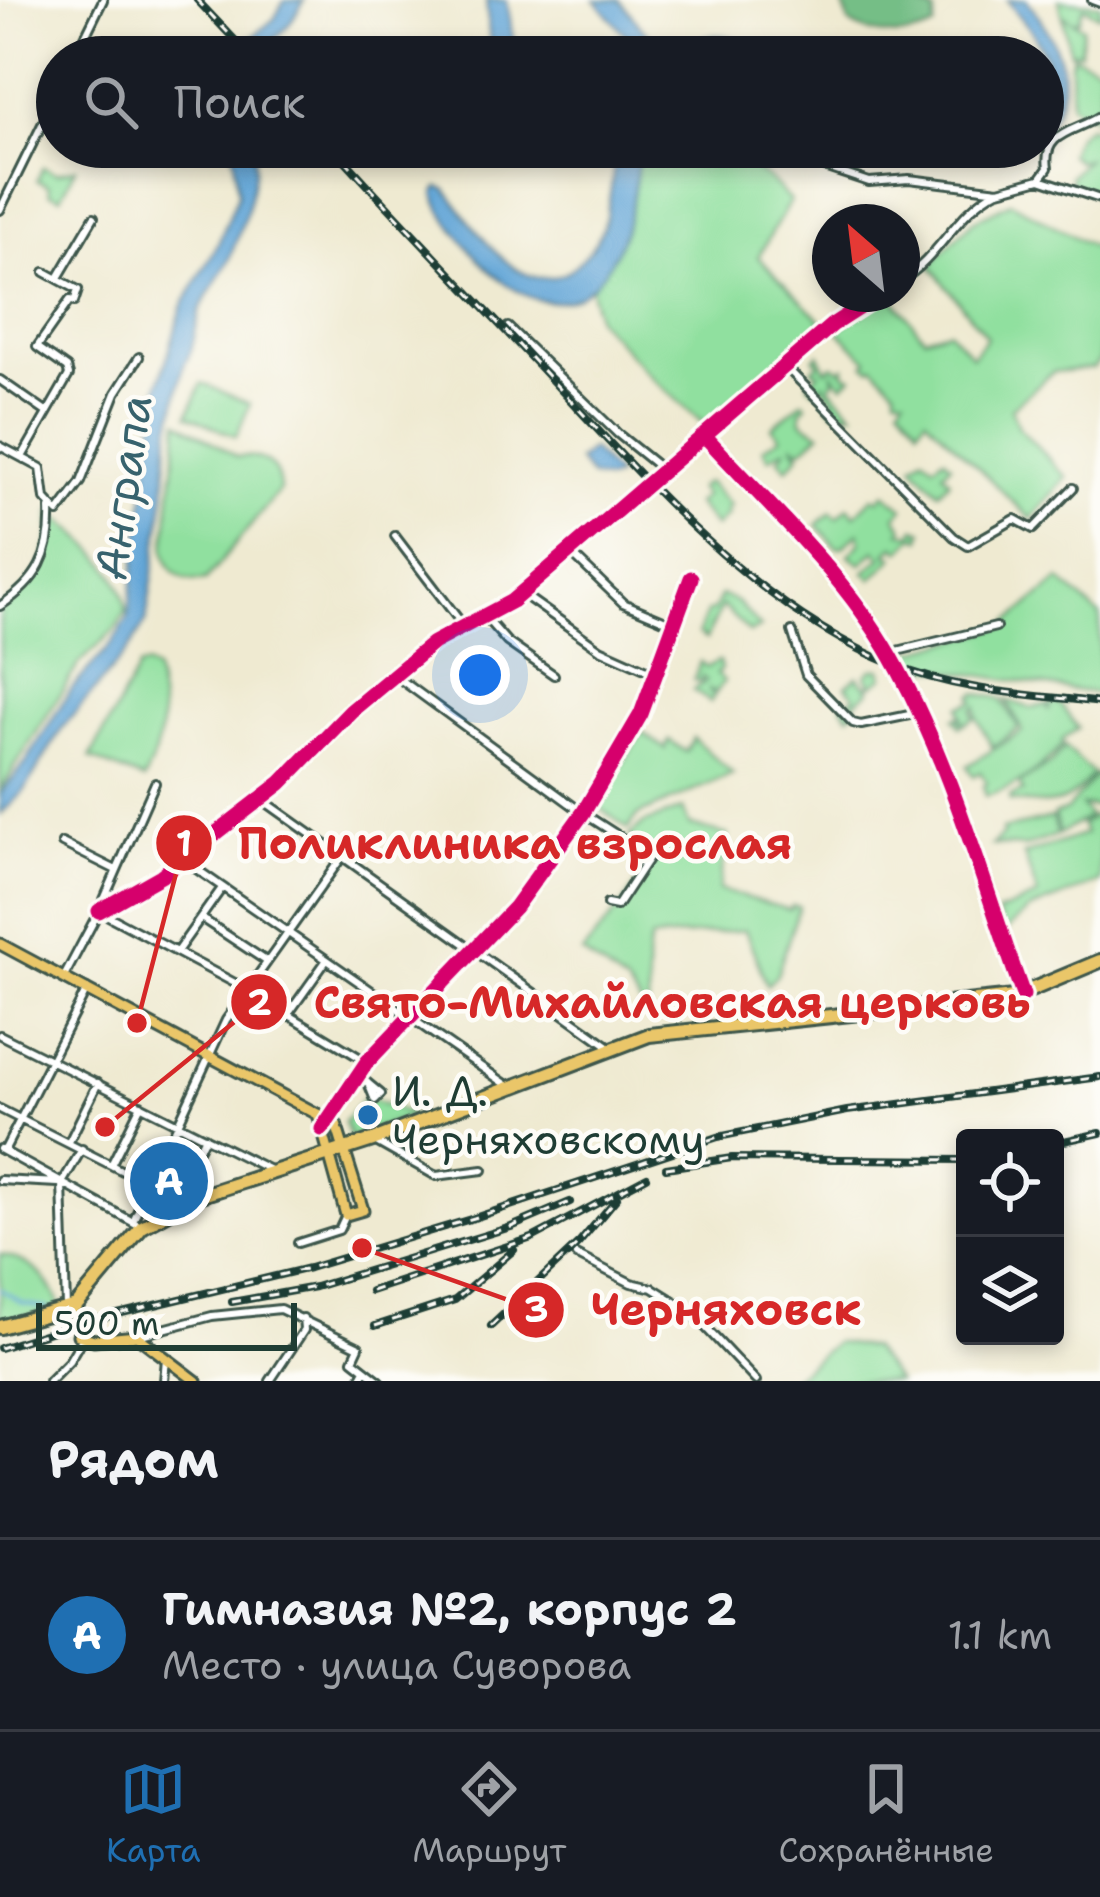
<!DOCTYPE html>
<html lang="ru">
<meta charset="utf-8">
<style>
:root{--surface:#171b24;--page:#20242c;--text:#f1f3f6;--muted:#9ea1a6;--line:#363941;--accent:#1f6fb2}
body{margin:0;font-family:"Shantell Sans",sans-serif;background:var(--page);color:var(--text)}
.controls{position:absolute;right:36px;bottom:36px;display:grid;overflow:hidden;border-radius:12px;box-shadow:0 6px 18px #0003}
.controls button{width:108px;height:108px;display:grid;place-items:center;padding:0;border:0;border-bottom:3px solid var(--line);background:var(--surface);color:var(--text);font:60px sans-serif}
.compass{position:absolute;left:812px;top:204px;width:108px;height:108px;border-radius:50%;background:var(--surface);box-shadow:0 6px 18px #0003;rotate:332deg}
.scale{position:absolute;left:36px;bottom:30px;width:261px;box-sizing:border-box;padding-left:12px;border:6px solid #1f3d34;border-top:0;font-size:33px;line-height:42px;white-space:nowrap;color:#1f3d34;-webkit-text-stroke:9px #fdfcf7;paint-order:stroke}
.you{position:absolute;left:480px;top:675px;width:42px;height:42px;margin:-30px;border:9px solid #fff;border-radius:50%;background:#1a73e8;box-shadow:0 0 0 18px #1a73e833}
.badge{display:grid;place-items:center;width:78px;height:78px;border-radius:50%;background:var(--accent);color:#fff;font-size:39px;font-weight:700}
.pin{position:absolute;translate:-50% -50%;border:6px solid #fff;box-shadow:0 3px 12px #0006}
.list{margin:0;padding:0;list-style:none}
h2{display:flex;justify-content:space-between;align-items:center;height:156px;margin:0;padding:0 48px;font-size:51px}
h2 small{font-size:39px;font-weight:400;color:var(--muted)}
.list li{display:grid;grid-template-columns:78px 1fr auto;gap:36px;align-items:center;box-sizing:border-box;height:192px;padding:0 48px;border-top:3px solid var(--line)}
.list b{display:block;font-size:45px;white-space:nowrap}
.list p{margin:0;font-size:39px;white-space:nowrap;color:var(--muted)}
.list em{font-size:39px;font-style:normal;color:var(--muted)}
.icon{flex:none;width:66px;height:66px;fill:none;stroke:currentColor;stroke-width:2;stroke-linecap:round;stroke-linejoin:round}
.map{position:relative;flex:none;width:1100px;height:1381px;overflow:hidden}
.search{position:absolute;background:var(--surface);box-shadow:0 6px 18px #0003;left:36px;right:36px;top:36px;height:132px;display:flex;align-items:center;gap:30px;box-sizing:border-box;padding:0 42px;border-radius:66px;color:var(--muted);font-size:45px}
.sheet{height:348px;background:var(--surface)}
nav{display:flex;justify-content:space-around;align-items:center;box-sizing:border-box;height:168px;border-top:3px solid var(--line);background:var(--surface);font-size:33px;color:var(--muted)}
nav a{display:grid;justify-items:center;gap:6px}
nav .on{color:var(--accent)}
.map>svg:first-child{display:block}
.green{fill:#90e09f;stroke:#588e6a;stroke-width:3}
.forest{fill:#74be86;stroke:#4a7e5d;stroke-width:3}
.water{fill:#63a6d7;stroke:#417286;stroke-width:3}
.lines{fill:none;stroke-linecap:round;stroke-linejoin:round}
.stream{stroke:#63a6d7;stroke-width:3}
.major-tunnel{stroke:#c5c7b2;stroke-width:9;stroke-dasharray:9 4.5;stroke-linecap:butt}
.minor-casing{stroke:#3e574c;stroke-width:12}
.major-casing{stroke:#3e574c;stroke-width:15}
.highway-casing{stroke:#3e574c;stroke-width:18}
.minor{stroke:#fff;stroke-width:6}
.major{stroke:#eac669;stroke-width:9}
.highway{stroke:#eac669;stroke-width:12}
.rail-casing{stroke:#1f3d34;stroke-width:8}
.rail{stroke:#fdfcf7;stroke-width:3;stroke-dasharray:9;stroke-linecap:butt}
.minor-bridge-casing{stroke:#3e574c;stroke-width:12;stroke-linecap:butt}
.minor-bridge{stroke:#fff;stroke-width:6}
.cycleway-casing{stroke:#fdfcf7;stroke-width:22}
.cycleway{stroke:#d6006c;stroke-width:15}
.poi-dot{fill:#1f6fb2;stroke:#fdfcf7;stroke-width:4.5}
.labels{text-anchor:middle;stroke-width:9;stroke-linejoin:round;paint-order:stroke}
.poi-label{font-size:42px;fill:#1f3d34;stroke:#fdfcf7;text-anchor:start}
.water-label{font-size:45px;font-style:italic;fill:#37626d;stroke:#fdfcf7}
.leader{fill:none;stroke:#d62828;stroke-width:4.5}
.callout-dot{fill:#d62828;stroke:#fdfcf7;stroke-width:4.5}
.mark-label{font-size:36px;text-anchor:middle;font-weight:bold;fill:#fff}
.callout-label{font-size:45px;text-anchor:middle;font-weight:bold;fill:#d62828;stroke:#fdfcf7;stroke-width:9;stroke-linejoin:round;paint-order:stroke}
</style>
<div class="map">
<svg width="1100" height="1381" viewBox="0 0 1100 1381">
<rect width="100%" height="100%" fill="#fdfcf7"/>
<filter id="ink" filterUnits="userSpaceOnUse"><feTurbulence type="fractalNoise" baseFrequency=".00833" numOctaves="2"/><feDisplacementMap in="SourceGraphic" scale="24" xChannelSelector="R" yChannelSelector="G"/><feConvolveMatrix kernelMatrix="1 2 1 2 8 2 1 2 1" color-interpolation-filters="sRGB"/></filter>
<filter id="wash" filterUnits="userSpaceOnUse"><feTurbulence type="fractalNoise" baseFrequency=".004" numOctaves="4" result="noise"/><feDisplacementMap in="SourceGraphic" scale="48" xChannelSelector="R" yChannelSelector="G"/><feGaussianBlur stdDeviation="2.7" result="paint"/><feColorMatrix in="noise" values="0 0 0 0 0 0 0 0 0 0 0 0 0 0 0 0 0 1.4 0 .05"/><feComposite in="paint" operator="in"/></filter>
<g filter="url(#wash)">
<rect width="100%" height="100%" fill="#efead1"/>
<!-- green -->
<path class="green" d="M1059 0 1100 4V16L1084 7 1078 21 1071 20 1083 27 1080 52H1070L1063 18H1068L1062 14Z
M1073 55 1100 67V115L1096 118 1071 105 1070 63Z
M1090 126 1100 133V153L1096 158 1100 162V187L1095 195 1072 185 1070 176 1086 159 1077 161 1069 154C1073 142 1076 131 1090 126Z
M640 147H723L770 180 790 201 758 257 823 322 705 425 653 379 596 318 591 287C626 248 633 198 640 147Z
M43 167 56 173 76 168 61 197 50 193 49 186 37 180Z
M1011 202 1100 251V360L1093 368 1053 372 1011 408 1018 427 1067 477 1031 519 926 417 919 427 900 404 905 396 896 394V388L874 366 870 368 865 364 868 360 837 330 890 294 924 337 948 330 972 356 987 337 930 265 973 221Z
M819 354 826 370 833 365 840 369 844 367V373L852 376 843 385 833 374 834 381 829 386 853 412 835 411 828 405 834 400 822 386 825 382 815 390 808 383 819 373 812 369 819 363 814 358Z
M202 383 250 404 236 437 188 415Z
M803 401 807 405 801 411 802 421 820 433 801 450 792 444 800 455 787 468 779 459 786 448 769 458 763 448 781 437 772 427Z
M179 421 237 457C260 453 279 464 280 490L206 580C184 584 167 573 165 549Z
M924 456 934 465 944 457 951 464 943 472 950 480 939 492 913 465Z
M707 482 730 506 725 511 728 514 715 527 696 504 704 496 698 488Z
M885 493 904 508 896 516 904 529 901 532 912 534 915 528 923 531 921 538 915 536 901 551 895 546 887 553 895 557 872 579 865 572 882 557 876 550 861 564 849 555 861 542 859 532 842 547H836L817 525 831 512 837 518 848 507 855 515 873 497 879 500Z
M51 512C81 536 125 570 126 612L114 630 79 664 0 791V608C37 582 53 558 51 512Z
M1060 580 1100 616V694L899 663 896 656 1003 627Z
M721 595 737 602 760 627 750 633 722 606 706 639 698 634 707 612 713 611Z
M719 661 721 669 716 674 724 681 716 693 708 689 714 696 710 702 693 690 706 681 702 677 700 682 694 680 700 662 707 667Z
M147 665 155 671C166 718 163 737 144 780L90 758 139 667Z
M872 669H881L884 677 868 688 869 691 854 703 857 709 849 715 842 706 855 696 846 686 857 676 867 687 871 683 866 675Z
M976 693 1000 698 1019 728 992 747 977 718 976 706 972 710 974 718 960 726 954 718 958 716 963 722 959 707 974 701 972 696Z
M1006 700 1031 708 1046 705 1049 711V704L1059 703 1078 728 1062 740 1063 744C1043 768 1016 789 986 796L983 786 987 783 980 772 973 776 967 766 1023 731Z
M642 732 665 749 669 740 686 752 693 738 733 774 638 815 628 829 596 805Z
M1065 747 1093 774C1064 809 1055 806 1010 801V797L1023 791 1019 784 1050 764Z
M1096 775 1100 778V807L1082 806 1089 817 1059 834 1054 815 1067 810Z
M683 809 689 825 728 835 719 890 790 910 792 906 799 907 777 975 767 985 745 930 651 939C642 961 652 988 647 1012L625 984 582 953 624 903 655 855 629 836 644 823Z
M1100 812V882L1029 910 1004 932 997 913 1038 896 1024 855 1085 834 1081 825Z
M1052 818 1057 835 1025 847 992 845 1003 835 1002 830Z
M365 1097 413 1115 350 1138 344 1122Z
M0 1254C32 1262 48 1275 60 1307L0 1324Z
M835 1342 871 1348 897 1381H789Z"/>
<!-- forest -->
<path class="forest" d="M851 0H911L935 13V27C911 40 872 38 849 23L843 3Z"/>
<!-- water -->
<path class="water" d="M304 0C291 30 261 57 228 57L274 19 284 1Z
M486 0H507L516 57H491Z
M595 0H619C646 27 642 44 685 48 712 25 742 38 767 57L724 51 699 57H653L629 39Z
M1007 0H1027C1059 42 1080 84 1043 130L1046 58 1034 34Z
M233 147H253L255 171 247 211 229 260 200 310 191 351 184 365 169 435 165 494 146 622 127 652 63 727 25 790 0 815V794L25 764 69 692 112 643 128 618 159 385 182 307 218 244 238 194Z
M618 147H640C635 188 630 236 605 271 548 351 466 256 437 202L435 193 439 187 446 189C474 226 528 316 580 261 591 250 601 236 605 221 611 197 612 171 618 147Z
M804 147H825L847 157 872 147H893C859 179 841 174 804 147Z
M591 449 616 476V477L607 481 591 477 578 461Z"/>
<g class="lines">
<!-- stream -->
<path class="stream" d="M0 1289 22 1303 47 1308"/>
</g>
</g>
<g filter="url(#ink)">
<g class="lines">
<!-- major-tunnel -->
<path class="major-tunnel" d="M69 1315 78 1335"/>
<defs>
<path id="minor" d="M1092 0 1100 3
M75 57 103 0
M793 147 827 168 869 182 909 179 999 190 1040 179 1100 199
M1040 179 1048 168C1042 131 1076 132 1100 116
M0 210 57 94
M58 278 94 217
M902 280C941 256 955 212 998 190
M508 327 618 434 664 471
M785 366 954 537 968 546 1015 519 1033 529 1073 488
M0 380 46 412
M705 436C772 510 849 579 898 668 953 768 983 885 1022 992
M0 446 41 468 45 499 58 513 81 482 116 393 139 357
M22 457 69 375 67 368 37 347 70 300 74 302 78 290 45 272
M660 476 832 325 880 294
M395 536 465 628
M570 552 623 603 673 624
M521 593 600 649 656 674
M0 606C38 581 52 554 50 509
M485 617 507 642 554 675
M792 631 806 675 853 723 861 725 919 713
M889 653 996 627
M393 674 583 813 650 856 617 906 607 904
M260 798 610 1047
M62 843 116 870
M182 859 510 1087
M99 911 161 876 210 838 290 775 351 711 393 674 433 643 512 601 642 492
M99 911 246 989 367 1062
M201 918 266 961
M178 950 222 888
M64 977 99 911 155 783
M289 1013 326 961
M0 1035 270 1170
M358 1075 381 1094 375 1100 368 1083
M0 1109 184 1202
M327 1122 367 1062 515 907 583 813 641 714 691 578
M69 1142 98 1083
M376 1142 436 1176 483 1170
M0 1149 142 1227
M4 1151 87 989
M111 1165 141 1105
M0 1180 58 1183
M174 1196 205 1137
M133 1221 226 1020 342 857
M298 1243 339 1230 346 1215
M576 1255 631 1283 653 1288 690 1311 756 1381
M66 1307 62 1183 82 1149
M137 1336 212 1316 280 1309 359 1347 353 1360 380 1381
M49 1381 69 1361 82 1339
M164 1381 166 1358
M270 1381 304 1330 303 1318
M359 1381 365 1370"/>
<path id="major" d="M0 944 336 1124 363 1210 346 1215 318 1114
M78 1335 94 1340 137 1336 196 1381"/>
<path id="highway" d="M0 1327 76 1306 142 1227 196 1197 373 1140 649 1035 1014 997 1100 961"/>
</defs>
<!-- minor casing -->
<use href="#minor" class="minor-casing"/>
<!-- major casing -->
<use href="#major" class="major-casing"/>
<!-- highway casing -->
<use href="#highway" class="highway-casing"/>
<!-- minor -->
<use href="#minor" class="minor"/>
<!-- major -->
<use href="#major" class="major"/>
<!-- highway -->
<use href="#highway" class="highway"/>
<defs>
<path id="rail" d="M197 0 251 57
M333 147C402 224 475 298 546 374 646 481 754 608 894 665 958 692 1032 694 1100 703
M1055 1143 1100 1133
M666 1168 732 1158 965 1160
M371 1291 532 1238 647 1177
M232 1302 315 1287 511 1227 570 1202
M375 1326 455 1300 514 1250
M491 1326 579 1243 617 1198
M0 1348 72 1325 309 1268 474 1218 718 1137 847 1111 1100 1077"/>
</defs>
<!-- rail casing -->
<use href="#rail" class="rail-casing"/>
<!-- rail -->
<use href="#rail" class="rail"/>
<defs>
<path id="minor-bridge" d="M642 492 660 476"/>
</defs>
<!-- minor-bridge casing -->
<use href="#minor-bridge" class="minor-bridge-casing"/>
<!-- minor-bridge -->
<use href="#minor-bridge" class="minor-bridge"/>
<defs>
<path id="cycleway" d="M705 436C772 510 851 580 898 669 953 771 984 887 1023 995
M99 911 161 876 281 783 351 711 433 643 512 601 832 325 880 294
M322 1129 367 1062 515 907 583 813 641 714 691 578"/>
</defs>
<!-- cycleway casing -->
<use href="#cycleway" class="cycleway-casing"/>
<!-- cycleway -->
<use href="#cycleway" class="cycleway"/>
</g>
</g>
<!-- markers -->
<circle class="poi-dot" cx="368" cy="1115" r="12"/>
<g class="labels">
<!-- poi labels -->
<g class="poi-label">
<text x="392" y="1106">И. Д.<tspan x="392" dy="48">Черняховскому</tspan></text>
</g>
<!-- water labels -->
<g class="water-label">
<text transform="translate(123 487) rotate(-82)" y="16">Анграпа</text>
</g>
</g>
<!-- callouts -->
<path class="leader" d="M137 1023L184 843M105 1127L259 1002M362 1248L536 1310"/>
<g class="callout-dot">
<circle cx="137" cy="1023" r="12"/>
<circle cx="105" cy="1127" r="12"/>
<circle cx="362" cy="1248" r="12"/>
<circle cx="184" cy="843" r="30"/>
<circle cx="259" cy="1002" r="30"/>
<circle cx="536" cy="1310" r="30"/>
</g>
<g class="mark-label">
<text x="184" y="856">1</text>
<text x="259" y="1015">2</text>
<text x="536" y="1322">3</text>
</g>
<g class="callout-label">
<text x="515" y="859">Поликлиника взрослая</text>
<text x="672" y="1018">Свято-Михайловская церковь</text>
<text x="726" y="1325">Черняховск</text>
</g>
</svg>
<div class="controls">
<button><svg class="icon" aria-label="locate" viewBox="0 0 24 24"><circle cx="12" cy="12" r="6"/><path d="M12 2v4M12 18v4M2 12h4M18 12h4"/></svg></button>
<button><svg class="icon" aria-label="layers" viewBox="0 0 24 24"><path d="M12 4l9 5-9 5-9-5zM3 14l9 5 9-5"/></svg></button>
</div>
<svg class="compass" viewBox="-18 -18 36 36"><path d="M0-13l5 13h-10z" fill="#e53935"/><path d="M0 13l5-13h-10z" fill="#9ea1a6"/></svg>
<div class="scale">500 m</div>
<div class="you"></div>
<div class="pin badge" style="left:169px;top:1181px">A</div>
<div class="search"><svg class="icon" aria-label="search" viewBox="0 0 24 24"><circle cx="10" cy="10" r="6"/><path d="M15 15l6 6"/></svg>Поиск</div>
</div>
<section class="sheet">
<h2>Рядом<small></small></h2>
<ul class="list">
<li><span class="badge">A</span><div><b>Гимназия №2, корпус 2</b><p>Место · улица Суворова</p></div><em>1.1 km</em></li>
</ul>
</section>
<nav>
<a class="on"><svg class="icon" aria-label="map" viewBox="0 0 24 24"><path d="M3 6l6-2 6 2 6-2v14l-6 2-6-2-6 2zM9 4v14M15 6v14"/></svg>Карта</a>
<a><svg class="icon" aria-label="directions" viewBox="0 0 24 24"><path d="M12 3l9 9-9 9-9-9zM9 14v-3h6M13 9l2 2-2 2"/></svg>Маршрут</a>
<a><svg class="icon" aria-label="saved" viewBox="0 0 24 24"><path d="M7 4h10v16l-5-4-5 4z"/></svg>Сохранённые</a>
</nav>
